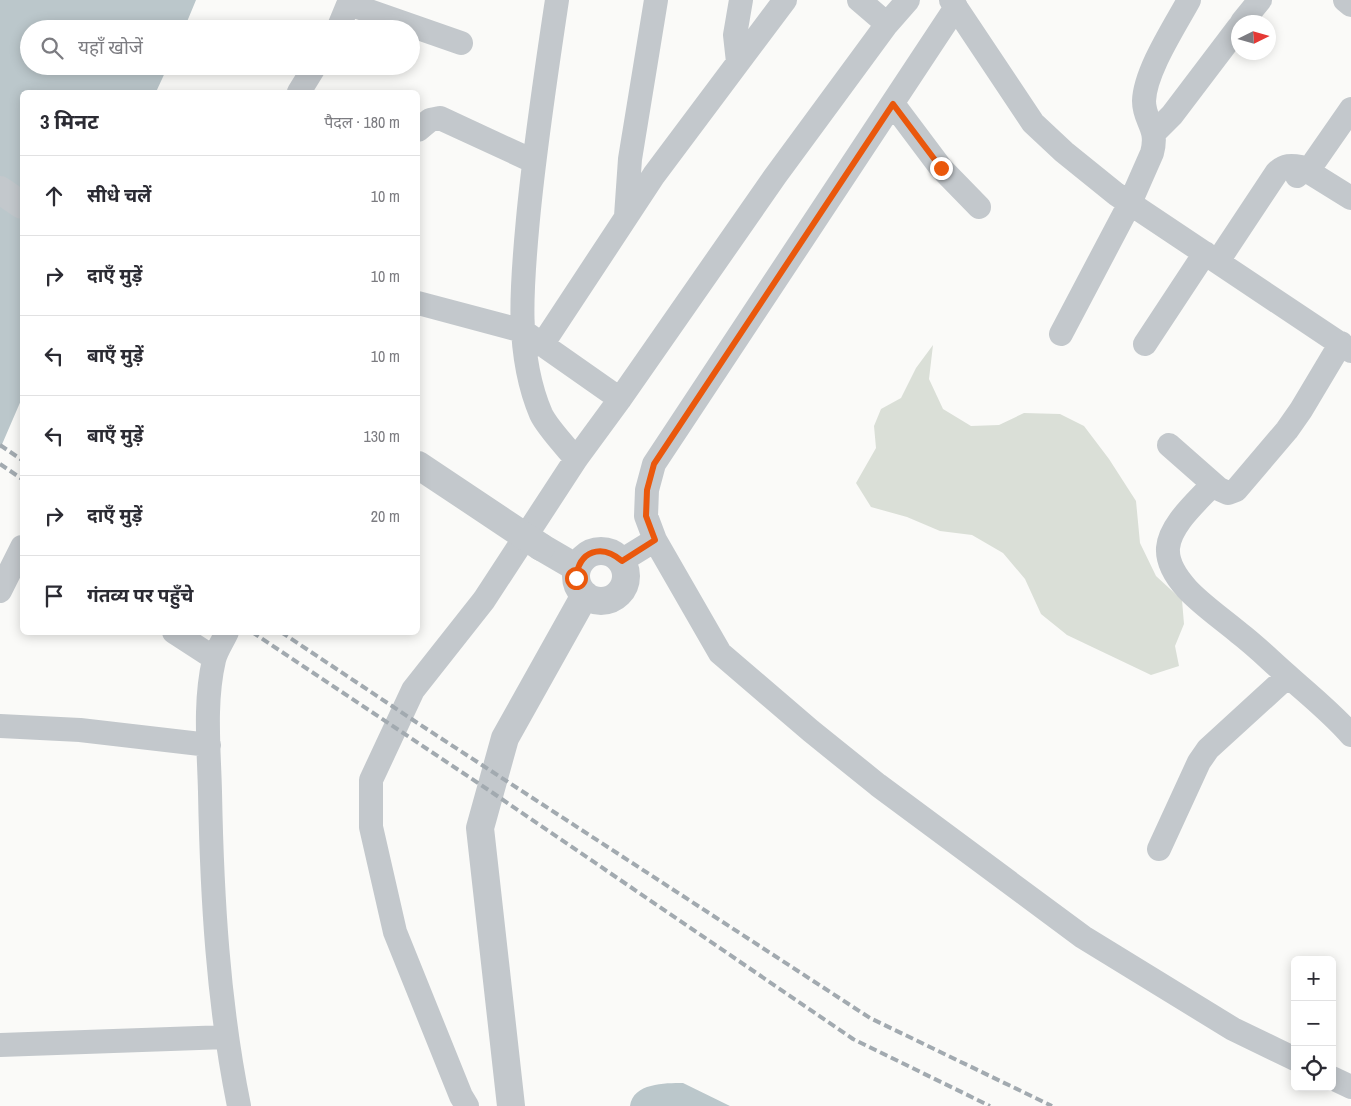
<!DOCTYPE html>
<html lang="hi">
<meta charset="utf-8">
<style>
:root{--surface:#fff;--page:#f2f2f3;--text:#2b2b33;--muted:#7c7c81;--line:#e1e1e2}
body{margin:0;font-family:"Archivo Narrow","Noto Sans Devanagari",sans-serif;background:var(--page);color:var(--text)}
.controls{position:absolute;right:15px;bottom:15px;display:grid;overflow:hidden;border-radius:8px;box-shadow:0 2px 12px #0003}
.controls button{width:45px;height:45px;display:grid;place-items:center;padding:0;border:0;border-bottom:1px solid var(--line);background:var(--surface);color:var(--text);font:25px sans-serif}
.compass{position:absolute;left:1231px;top:15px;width:45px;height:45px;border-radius:50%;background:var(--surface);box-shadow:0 2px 12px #0003;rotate:85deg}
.stop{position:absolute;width:15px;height:15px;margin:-11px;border:4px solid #ea580c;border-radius:50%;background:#fff}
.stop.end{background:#ea580c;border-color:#fff;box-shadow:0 1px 5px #0008}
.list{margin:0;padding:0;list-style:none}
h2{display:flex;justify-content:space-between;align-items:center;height:65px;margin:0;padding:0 20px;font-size:21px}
h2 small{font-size:16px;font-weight:400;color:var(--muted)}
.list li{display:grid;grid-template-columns:32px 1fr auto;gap:15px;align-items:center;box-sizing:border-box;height:80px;padding:0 20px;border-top:1px solid var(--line)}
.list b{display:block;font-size:19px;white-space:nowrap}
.list em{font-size:16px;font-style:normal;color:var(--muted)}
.icon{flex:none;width:28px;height:28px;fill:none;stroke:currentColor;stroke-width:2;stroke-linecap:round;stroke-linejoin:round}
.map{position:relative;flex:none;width:1351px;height:1106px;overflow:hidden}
.search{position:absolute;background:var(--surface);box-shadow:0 2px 12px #0003;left:20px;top:20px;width:400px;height:55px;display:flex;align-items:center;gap:12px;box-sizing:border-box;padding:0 18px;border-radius:28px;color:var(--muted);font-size:19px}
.panel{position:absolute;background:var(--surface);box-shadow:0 2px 12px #0003;left:20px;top:90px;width:400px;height:545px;border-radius:8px}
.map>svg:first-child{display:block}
.green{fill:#dadfd7}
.water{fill:#bbc7cb}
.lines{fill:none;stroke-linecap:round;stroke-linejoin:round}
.minor{stroke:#c3c8cc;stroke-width:24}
.tertiary{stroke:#c3c8cc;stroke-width:28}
.rail{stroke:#a2aab0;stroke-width:4;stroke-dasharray:8 4;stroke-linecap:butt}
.tertiary-bridge{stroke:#c3c8cc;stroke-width:28}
.route{stroke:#ea580c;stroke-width:6}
</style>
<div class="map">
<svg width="1351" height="1106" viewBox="0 0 1351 1106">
<rect width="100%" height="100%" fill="#fafaf8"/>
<!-- green -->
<path class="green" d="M933 345 929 379 943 409 971 426 999 425 1024 413 1060 414 1084 426 1109 459 1136 501 1140 543 1156 576 1182 600 1184 624 1175 646 1179 666 1151 675 1067 635 1041 614 1025 579 1003 553 972 535 940 531 907 517 871 507 856 483 876 448 874 426 881 409 901 398 916 368Z"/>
<!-- water -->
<path class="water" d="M0 0H196L184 29H29V66H168L156 92H22V398L0 449Z
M683 1083 730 1106H630C633 1083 665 1083 683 1083Z"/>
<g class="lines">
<!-- minor -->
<path class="minor" d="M557 0C546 73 535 145 528 219 522 283 515 353 541 414 547 427 566 447 576 459
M859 0 887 24
M951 0 1033 123 1064 152 1116 194 1351 351
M1345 0 1351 5
M349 4 461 43
M956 7 654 464 647 490 646 516 655 540 720 653 811 731 878 785 1083 937 1233 1029 1295 1059
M1242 22 1260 0
M338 29 350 0
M738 62 735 35 741 0
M299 92 315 66
M893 104 941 168 979 207
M418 130 430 120 440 118 533 161
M1154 133 1172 115 1238 28
M1297 176 1301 167 1308 170 1310 168 1351 109
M626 216 630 159 656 0
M1218 261 1277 172C1285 165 1291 165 1301 167L1351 198
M418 303 523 331 620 399
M1061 334 1130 203 1152 153C1159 127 1144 122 1144 101 1145 71 1175 26 1189 0
M1145 344 1205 253
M542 345 654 175 785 0
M1169 445 1219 489 1228 493 1236 490 1287 430 1301 410 1341 343
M1213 484C1198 501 1170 524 1168 548 1167 563 1177 578 1187 589 1202 605 1221 618 1239 633 1256 646 1271 661 1287 675 1309 695 1332 713 1351 735
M621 561 655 540
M0 591 22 547
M174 632 214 658
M227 632C223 641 216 651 214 660 204 703 209 749 210 792 212 897 218 1003 239 1106
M0 726 80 730 209 745
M1159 849 1199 762 1208 749 1288 676
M0 1045 227 1037
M1332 1078 1351 1087
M467 1106 461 1096 395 932 371 827V780L413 690 484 600 576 459 620 399 776 175 887 24 908 0"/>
<!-- tertiary -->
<path class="tertiary" d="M0 190 22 205
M541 547 577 568
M576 576a25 25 0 1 1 50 0a25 25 0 1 1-50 0Z
M511 1106 480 828 505 738 585 595"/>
<!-- rail -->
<path class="rail" d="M0 445 22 460
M0 464 22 479
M252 632 490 791 853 1039 990 1106
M281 632 416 722 870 1018 1052 1106"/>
<!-- tertiary-bridge -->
<path class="tertiary-bridge" d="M418 465 541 547"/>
</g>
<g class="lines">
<!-- route -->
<path class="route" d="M576 578C579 551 601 543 622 561L655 540 646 516 647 490 654 464 893 104 941 168"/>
</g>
</svg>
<div class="controls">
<button>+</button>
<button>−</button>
<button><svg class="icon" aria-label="locate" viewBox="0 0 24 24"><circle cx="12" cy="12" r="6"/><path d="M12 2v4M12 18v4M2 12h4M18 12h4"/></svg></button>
</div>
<svg class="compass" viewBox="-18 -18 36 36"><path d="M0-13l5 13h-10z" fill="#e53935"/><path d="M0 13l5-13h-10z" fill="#7c7c81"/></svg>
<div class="stop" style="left:576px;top:578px"></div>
<div class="stop end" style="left:941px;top:168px"></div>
<div class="search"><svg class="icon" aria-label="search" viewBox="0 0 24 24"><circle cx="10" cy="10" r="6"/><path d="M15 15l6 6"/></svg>यहाँ खोजें</div>
<section class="panel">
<h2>3 मिनट<small>पैदल · 180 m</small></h2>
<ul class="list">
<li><svg class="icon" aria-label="ahead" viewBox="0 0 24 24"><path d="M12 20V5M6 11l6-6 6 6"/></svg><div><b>सीधे चलें</b></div><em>10 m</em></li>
<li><svg class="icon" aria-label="right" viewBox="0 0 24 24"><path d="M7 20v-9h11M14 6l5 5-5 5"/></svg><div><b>दाएँ मुड़ें</b></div><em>10 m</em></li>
<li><svg class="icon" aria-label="left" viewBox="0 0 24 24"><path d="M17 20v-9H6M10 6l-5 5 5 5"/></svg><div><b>बाएँ मुड़ें</b></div><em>10 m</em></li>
<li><svg class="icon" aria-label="left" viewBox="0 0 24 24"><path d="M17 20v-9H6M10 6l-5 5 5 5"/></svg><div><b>बाएँ मुड़ें</b></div><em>130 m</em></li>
<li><svg class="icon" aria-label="right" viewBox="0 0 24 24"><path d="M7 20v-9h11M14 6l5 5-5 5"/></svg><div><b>दाएँ मुड़ें</b></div><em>20 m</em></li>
<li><svg class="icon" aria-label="arrive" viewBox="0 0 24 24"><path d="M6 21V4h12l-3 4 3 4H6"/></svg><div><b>गंतव्य पर पहुँचे</b></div></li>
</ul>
</section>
</div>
